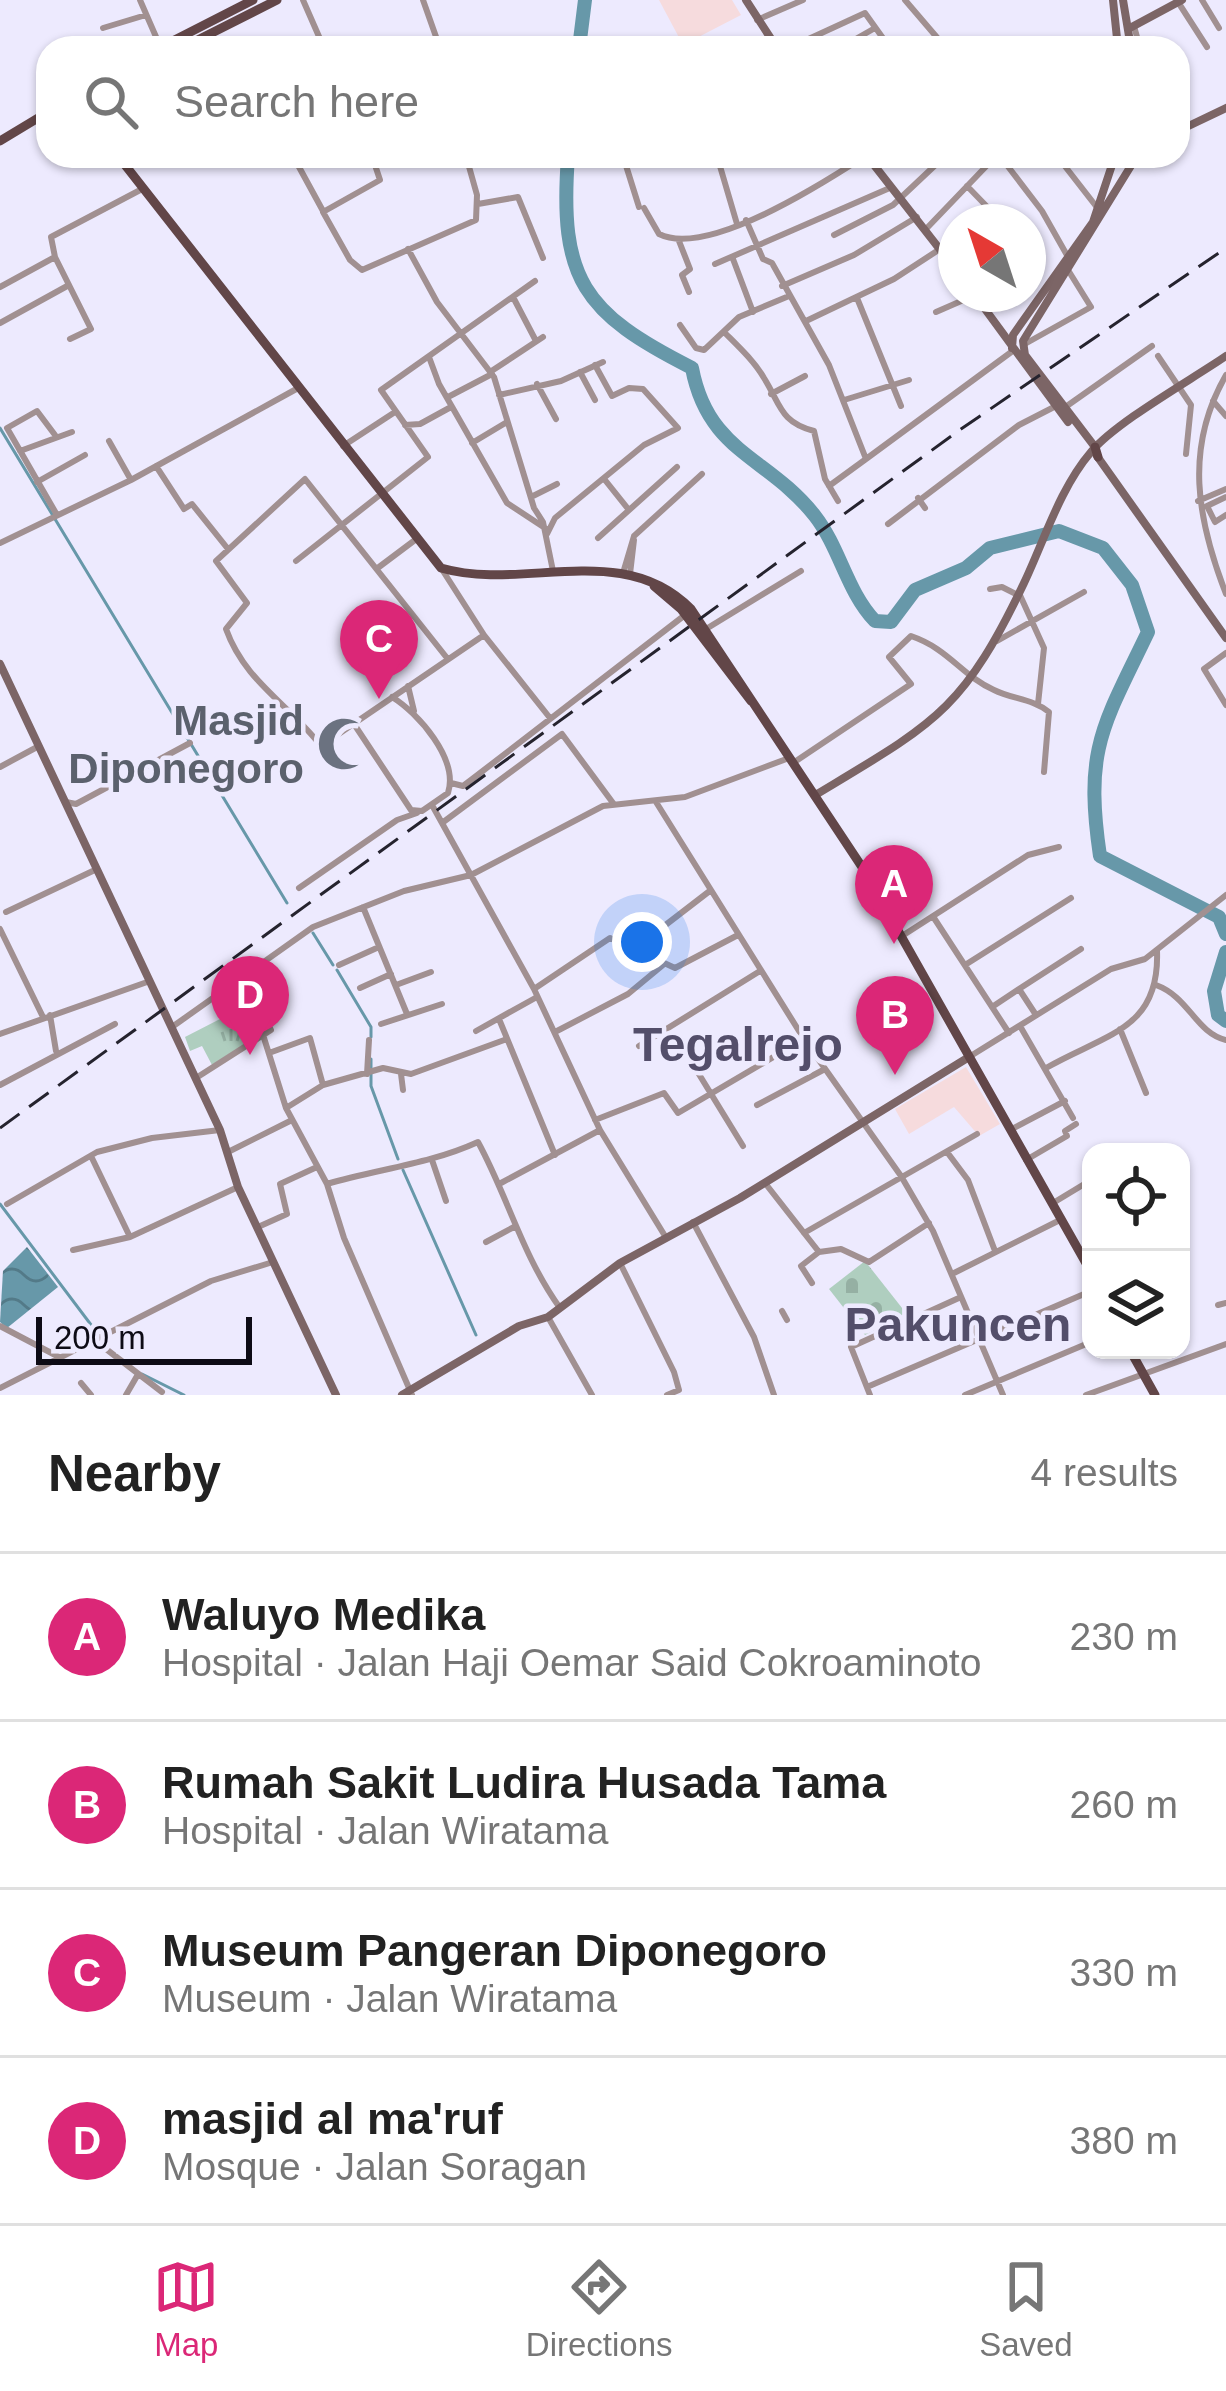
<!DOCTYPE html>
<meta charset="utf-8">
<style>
:root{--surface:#fff;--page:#f6f6f6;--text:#222;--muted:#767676;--line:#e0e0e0;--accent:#db2777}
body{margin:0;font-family:Helvetica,sans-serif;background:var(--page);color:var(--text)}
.controls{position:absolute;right:36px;bottom:36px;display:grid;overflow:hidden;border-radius:24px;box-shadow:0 3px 9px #0004}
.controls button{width:108px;height:108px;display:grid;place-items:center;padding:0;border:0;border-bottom:3px solid var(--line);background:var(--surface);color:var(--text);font:60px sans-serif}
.compass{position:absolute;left:938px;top:204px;width:108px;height:108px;border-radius:50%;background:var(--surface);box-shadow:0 3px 9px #0004;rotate:321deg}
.scale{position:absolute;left:36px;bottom:30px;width:216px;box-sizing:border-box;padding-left:12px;border:6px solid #0d0b15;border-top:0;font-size:33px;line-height:42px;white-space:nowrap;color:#0d0b15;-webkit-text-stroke:9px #edeafe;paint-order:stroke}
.you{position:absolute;left:642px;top:942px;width:42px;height:42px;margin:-30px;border:9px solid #fff;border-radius:50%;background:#1a73e8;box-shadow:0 0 0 18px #1a73e833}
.badge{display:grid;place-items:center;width:78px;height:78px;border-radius:50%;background:var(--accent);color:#fff;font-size:39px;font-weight:700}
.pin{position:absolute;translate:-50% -99px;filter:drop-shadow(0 3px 6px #0008)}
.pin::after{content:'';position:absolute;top:63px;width:42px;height:36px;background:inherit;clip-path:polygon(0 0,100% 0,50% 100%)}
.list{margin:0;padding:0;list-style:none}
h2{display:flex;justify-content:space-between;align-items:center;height:156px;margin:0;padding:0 48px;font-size:51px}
h2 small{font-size:39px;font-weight:400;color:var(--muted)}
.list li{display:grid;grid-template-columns:78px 1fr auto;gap:36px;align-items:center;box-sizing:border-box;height:168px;padding:0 48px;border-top:3px solid var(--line)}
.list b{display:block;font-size:45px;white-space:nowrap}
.list p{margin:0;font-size:39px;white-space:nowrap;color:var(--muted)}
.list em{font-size:39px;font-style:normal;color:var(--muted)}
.icon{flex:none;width:66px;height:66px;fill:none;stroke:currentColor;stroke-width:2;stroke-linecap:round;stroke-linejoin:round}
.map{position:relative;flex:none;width:1226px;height:1395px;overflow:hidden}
.search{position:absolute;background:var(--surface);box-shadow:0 3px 9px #0004;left:36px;right:36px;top:36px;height:132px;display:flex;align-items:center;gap:30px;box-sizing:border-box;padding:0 42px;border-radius:36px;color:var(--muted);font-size:45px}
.sheet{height:828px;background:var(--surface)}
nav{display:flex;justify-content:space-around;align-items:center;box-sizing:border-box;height:168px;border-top:3px solid var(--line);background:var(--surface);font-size:33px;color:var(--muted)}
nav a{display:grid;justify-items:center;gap:6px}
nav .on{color:var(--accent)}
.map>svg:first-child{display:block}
.education{fill:#f6dbdd}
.grass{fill:url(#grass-tufts)}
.cemetery{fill:url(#cemetery-stones)}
.water{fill:url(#water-waves)}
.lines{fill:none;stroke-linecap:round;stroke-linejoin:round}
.stream{stroke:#6798a9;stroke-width:3}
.river{stroke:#6798a9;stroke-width:14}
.street{stroke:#a19091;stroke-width:6}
.secondary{stroke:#7c6566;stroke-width:8}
.primary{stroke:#624648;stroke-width:9}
.rail{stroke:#25232e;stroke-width:3;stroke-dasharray:24 12;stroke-linecap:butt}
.labels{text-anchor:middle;stroke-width:9;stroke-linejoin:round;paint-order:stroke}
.worship-label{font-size:42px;font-weight:bold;fill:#5b616d;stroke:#edeafe;text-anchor:end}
.quarter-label{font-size:48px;font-weight:bold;fill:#534e6a;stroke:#edeafe}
</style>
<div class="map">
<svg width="1226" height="1395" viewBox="0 0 1226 1395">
<defs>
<pattern id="grass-tufts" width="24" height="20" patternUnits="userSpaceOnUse" patternTransform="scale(3)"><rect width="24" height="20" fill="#afcebf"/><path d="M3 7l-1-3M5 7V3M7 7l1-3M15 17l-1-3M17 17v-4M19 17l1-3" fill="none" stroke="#95b0a3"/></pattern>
<pattern id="cemetery-stones" width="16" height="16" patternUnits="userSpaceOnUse" patternTransform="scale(3)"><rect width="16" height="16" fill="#afcebf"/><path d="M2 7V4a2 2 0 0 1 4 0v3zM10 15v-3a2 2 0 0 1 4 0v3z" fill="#95b0a3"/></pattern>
<pattern id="water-waves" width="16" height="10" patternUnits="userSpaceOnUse" patternTransform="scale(3)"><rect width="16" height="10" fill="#6798a9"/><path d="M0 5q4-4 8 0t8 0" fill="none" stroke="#537a88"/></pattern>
</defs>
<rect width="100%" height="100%" fill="#edeafe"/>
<!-- education -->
<path class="education" d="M659 0H732L741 15 683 45Z
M966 1067 1000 1124 979 1136 954 1107 909 1134 895 1109Z"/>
<!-- grass -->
<path class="grass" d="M255 1001 269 1028 212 1065 202 1046 190 1051 185 1037Z"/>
<!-- cemetery -->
<path class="cemetery" d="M865 1261 906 1313 865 1335 829 1289Z"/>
<!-- water -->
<path class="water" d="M27 1247 58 1287 7 1328 0 1322 3 1271Z"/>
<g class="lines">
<!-- stream -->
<path class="stream" d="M0 428 287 903
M313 933 333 965
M337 970 371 1027V1037
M371 1059V1086L398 1159
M403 1170 476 1335
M0 1204 107 1346
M142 1374 184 1395"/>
<!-- river -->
<path class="river" d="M579 48 585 0
M568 156C559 279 583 313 692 368 708 453 768 456 815 516 840 548 847 592 875 621L891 622 915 590 966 568 990 548 1059 531 1103 548 1132 585 1148 632C1103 726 1084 748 1100 856L1219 917 1226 934
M1226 952 1214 991 1218 1015 1226 1021"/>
<!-- street -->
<path class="street" d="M140 0 160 46
M303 0 324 48
M423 0 440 48
M905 0 946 48
M1202 0 1219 28
M1178 2 1207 47
M757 20 803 0
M1134 26 1140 48
M103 28 146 15
M789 48 865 13 890 48
M840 48 875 28
M1178 116 1186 127
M293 156 323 211
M372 156 380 180 323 212 350 260 362 270 476 220 477 195 466 156
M623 156 639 207
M717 156 737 224
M1000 156 1042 211 1068 257
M1057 156 1099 210
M1066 162 1090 165 1112 160
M967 186 998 218
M478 204 518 197 543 258
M644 208 659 234C707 258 822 184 865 156
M746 220 763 259 772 263 829 365 866 459 829 486
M926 229 996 156
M834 235 893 205 945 156
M679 241 690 269 682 275 689 292
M408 249 437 302 494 377 534 508 543 522 553 571
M55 257 51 237 144 188
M733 259 753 312
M715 264 892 187
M782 286 854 255 917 217
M0 287 55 257 91 329 70 339
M513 297 536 341
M857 298 901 406
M936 312 975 295
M806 321 894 279 940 249
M0 323 69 285
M680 325 696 348 704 350 739 317 789 296
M725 333C739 347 754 361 764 378 781 405 780 422 814 431L825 479 838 501
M1023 345 1091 307 1068 270
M1158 356 1191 405 1186 454
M429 357 439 384 507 503 545 528
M490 372 543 337
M580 372 595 400
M1226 375C1184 448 1197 519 1226 594
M537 384 556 419
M771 394 805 376
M499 395 561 381 603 362
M448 397 492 374
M844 400 909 380
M1213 401 1226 416
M1064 408 1152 346
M405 425 420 424 451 407
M55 435 37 411 7 428 57 515
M109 441 131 480
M472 443 507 422
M343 446 395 412
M20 451 72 432
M866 459 1014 350
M156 466 184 509 192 504 228 549
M605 480 629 510
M37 482 85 455
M533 496 557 484
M1226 497 1207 506 1215 522 1226 515
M918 498 925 508
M1198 501 1226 489
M888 524 1019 425 1056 406
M547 534 555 518 644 445 678 428 643 389 629 388 612 396 595 365
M598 538 677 467
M0 543 131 480 300 387
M296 561 428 457 381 390 535 281
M379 567 415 540
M443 571 484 635 321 746C289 704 245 682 226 629L247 603 216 561 305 479 447 658
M623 573 634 536 702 474
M630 574 634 540
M990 589 1002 587 1018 595
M1019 593 1044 648 1038 704
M706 629 801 571
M484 635 550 718
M997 641 1084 592
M1226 653 1204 669 1226 705
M408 686 414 711
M354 724 411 810 422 811 448 793C459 759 418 713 392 697
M796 761 911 684 889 657 911 636C949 649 961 675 994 690 1012 699 1033 699 1049 712L1044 772
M0 767 39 746
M451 783 463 786 471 780 685 615
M66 802 76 804 190 743
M656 802 804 1039 901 1176 933 1231 1003 1395
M432 805 534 989 600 1130 665 1236
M442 823 562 734 613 803
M299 888 397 820 417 813
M363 907 407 1014
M6 912 97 869
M934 918 1009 1033
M0 929 43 1017
M902 936 1028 855 1059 847
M633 950 711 890
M339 965 379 947
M965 965 1071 898
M396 985 431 972
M1156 985C1189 997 1196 1033 1226 1040
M360 988 391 974
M534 989 610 938 675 968 738 935
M992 1007 1019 989
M50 1015 56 1051
M1036 1015 1019 989 1081 949
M499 1019 555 1155
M381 1024 442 1004
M1020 1026 1073 1118
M172 1027 313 927 404 891 471 875 603 806 685 797 789 758
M1120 1029 1146 1093
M476 1031 537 997
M555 1032 628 994 663 965
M0 1034 150 981
M264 1038 286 1108 327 1184C378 1169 430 1164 478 1142 508 1197 522 1255 560 1308
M639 1046 760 971
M269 1053 310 1038 323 1085
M969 1057 1111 969 1145 959 1226 895
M1046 1068C1105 1034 1160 1030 1157 951
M697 1071 743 1146
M367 1074 369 1040
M401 1074 403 1090
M196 1078 271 1030 243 975
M0 1085 115 1024
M757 1105 825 1069
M286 1108 323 1085 383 1068 411 1074 507 1039
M595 1120 664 1093 678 1113 804 1039
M1010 1130 1065 1101
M230 1151 292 1120
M947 1152 968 1180 995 1251
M1129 1152H1130
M91 1156 130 1237
M432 1160 446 1201
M1026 1160 1067 1136 1065 1131 1076 1124
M501 1183 600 1130
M765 1183 819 1252 801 1266 812 1283
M327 1184 344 1238 412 1395
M1053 1203 1091 1180
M7 1204 97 1152 152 1138 220 1130
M693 1222 754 1337 774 1395
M258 1227 287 1214 280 1184 317 1167
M804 1233 977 1134
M486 1242 514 1227
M73 1250 130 1237 238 1187
M819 1252 841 1249 869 1262 929 1223
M620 1263 674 1372 679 1390 667 1395
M952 1274 1060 1220
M1218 1305 1226 1303
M782 1311 787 1320
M548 1317 592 1395
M0 1326 59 1357
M93 1339 162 1392
M81 1383 91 1395
M867 1387 1091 1291
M0 1388 211 1281 273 1262
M126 1395 137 1376
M870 1395 851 1347 961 1297
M965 1395 1091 1342
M1086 1395 1226 1344"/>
<!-- secondary -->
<path class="secondary" d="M746 0 777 48
M1113 0 1118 48
M1123 0 1131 48
M1128 29 1182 0
M1178 131 1226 108
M867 156 956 270
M974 294 1068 422
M1012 348 1013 335 1093 222 1115 156
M1095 447 1025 355 1023 341 1137 156
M1097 456 1226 638
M0 664 220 1130 238 1187 336 1395
M817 794C935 723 963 711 1024 583 1044 541 1060 488 1091 452 1116 422 1191 380 1226 356
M402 1395 519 1326 548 1317 620 1263 740 1198 969 1057"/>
<!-- primary -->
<path class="primary" d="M159 48 253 0
M182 48 277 0
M0 141 48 112
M118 156 441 568C524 592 622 539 691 609L862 867 1091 1272
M1095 447 1098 457
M654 586 681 609 751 701
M1130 1350 1155 1395"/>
<!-- rail -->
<path class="rail" d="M0 1128 961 429 1226 248"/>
</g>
<!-- icons -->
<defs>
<symbol id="mosque-bare" viewBox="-9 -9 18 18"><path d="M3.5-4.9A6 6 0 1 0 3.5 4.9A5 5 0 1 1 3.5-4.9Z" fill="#6b7280" stroke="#edeafe" stroke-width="2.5" paint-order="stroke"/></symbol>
</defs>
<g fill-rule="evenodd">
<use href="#mosque-bare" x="306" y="706" width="76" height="76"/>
</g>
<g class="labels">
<!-- worship labels -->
<g class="worship-label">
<text x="304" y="735">Masjid<tspan x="304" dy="48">Diponegoro</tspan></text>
</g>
<!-- quarter labels -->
<g class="quarter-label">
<text x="738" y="1061">Tegalrejo</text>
<text x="958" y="1341">Pakuncen</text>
</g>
</g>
</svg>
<div class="controls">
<button><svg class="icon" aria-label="locate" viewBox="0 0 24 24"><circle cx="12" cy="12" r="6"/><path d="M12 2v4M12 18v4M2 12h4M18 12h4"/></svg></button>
<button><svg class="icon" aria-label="layers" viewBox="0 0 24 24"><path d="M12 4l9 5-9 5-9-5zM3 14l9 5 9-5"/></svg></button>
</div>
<svg class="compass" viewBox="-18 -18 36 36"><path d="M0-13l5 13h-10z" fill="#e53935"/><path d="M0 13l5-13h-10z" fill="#767676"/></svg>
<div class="scale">200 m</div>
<div class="you"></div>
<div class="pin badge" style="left:894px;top:944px">A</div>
<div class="pin badge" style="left:895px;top:1075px">B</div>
<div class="pin badge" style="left:379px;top:699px">C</div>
<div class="pin badge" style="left:250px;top:1055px">D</div>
<div class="search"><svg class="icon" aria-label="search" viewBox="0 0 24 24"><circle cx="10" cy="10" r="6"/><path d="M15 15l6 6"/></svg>Search here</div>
</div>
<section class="sheet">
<h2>Nearby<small>4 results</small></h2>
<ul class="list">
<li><span class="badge">A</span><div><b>Waluyo Medika</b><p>Hospital · Jalan Haji Oemar Said Cokroaminoto</p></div><em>230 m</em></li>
<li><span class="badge">B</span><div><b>Rumah Sakit Ludira Husada Tama</b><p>Hospital · Jalan Wiratama</p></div><em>260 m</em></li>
<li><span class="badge">C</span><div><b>Museum Pangeran Diponegoro</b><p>Museum · Jalan Wiratama</p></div><em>330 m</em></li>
<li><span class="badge">D</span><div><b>masjid al ma'ruf</b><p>Mosque · Jalan Soragan</p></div><em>380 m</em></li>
</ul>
</section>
<nav>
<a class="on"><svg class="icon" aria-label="map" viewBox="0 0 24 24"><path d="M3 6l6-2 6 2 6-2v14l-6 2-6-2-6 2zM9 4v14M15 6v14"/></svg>Map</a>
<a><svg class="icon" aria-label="directions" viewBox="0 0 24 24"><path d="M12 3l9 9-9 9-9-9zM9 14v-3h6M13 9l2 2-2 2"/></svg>Directions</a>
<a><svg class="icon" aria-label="saved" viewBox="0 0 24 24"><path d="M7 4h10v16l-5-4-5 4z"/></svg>Saved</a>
</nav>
